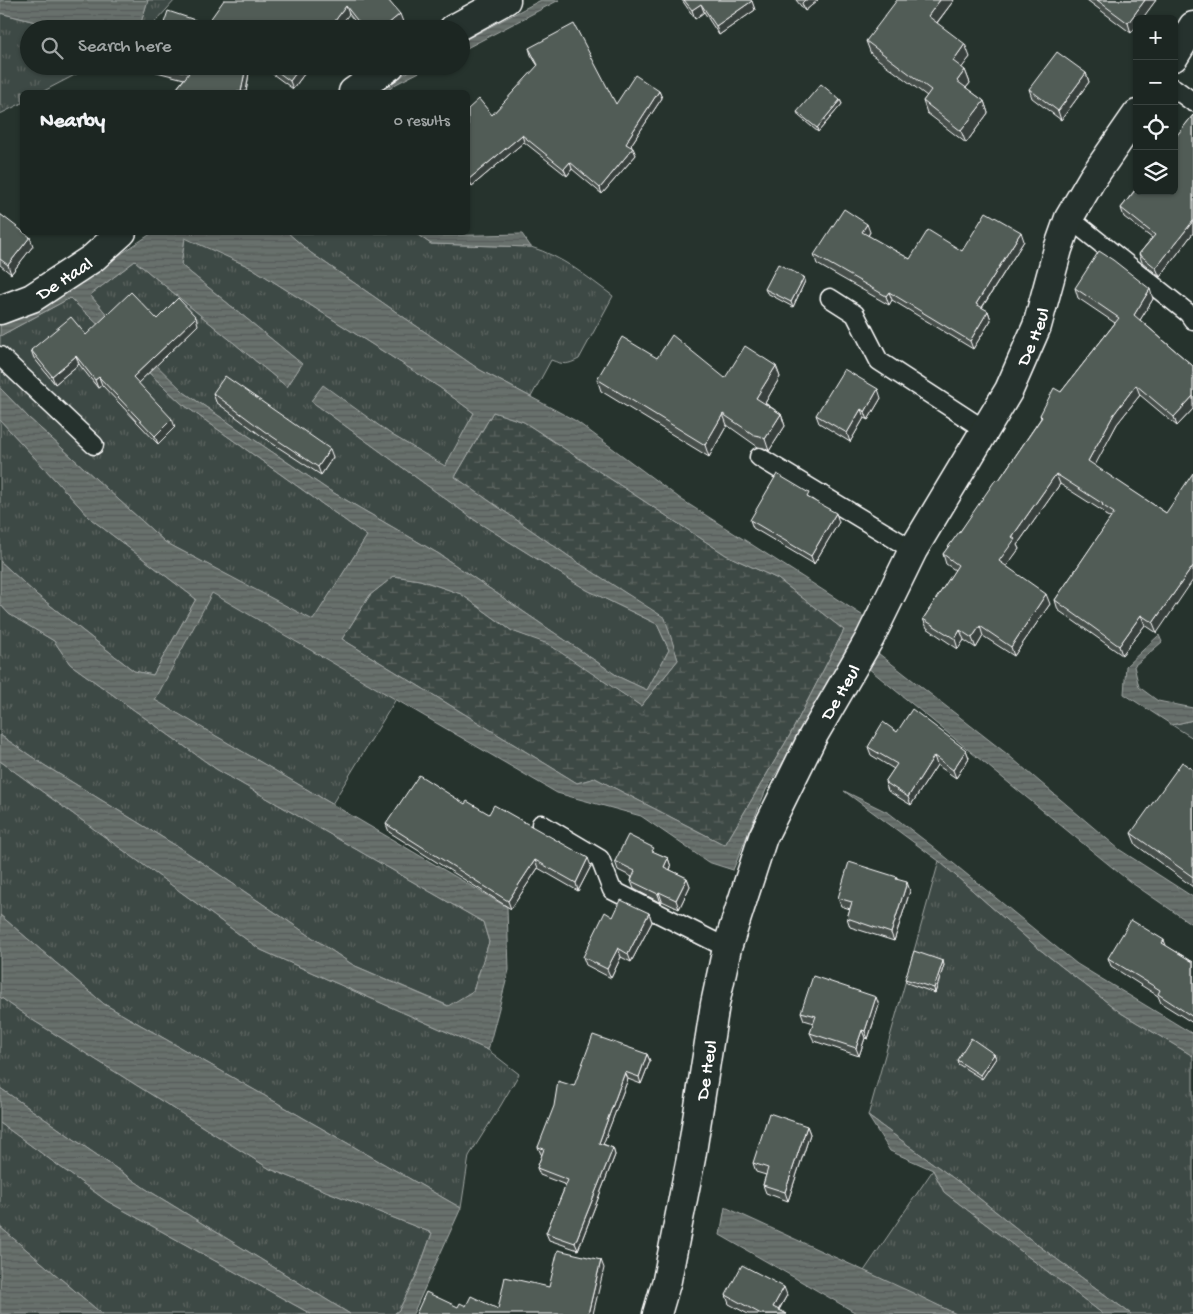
<!DOCTYPE html>
<meta charset="utf-8">
<style>
:root{--surface:#1c2622;--page:#29322f;--text:#f1f3f6;--muted:#a0a5a5;--line:#3a4340}
body{margin:0;font-family:"Gochi Hand",sans-serif;background:var(--page);color:var(--text)}
.controls{position:absolute;right:15px;top:15px;display:grid;overflow:hidden;border-radius:8px;box-shadow:0 1px 4px #0004}
.controls button{width:45px;height:45px;display:grid;place-items:center;padding:0;border:0;border-bottom:1px solid var(--line);background:var(--surface);color:var(--text);font:25px sans-serif}
.list{margin:0;padding:0;list-style:none}
h2{display:flex;justify-content:space-between;align-items:center;height:65px;margin:0;padding:0 20px;font-size:21px}
h2 small{font-size:16px;font-weight:400;color:var(--muted)}
.icon{flex:none;width:28px;height:28px;fill:none;stroke:currentColor;stroke-width:2;stroke-linecap:round;stroke-linejoin:round}
.map{position:relative;flex:none;width:1193px;height:1314px;overflow:hidden}
.search{position:absolute;background:var(--surface);box-shadow:0 1px 4px #0004;left:20px;top:20px;width:450px;height:55px;display:flex;align-items:center;gap:12px;box-sizing:border-box;padding:0 18px;border-radius:28px;color:var(--muted);font-size:19px}
.panel{position:absolute;background:var(--surface);box-shadow:0 1px 4px #0004;left:20px;top:90px;width:450px;height:145px;border-radius:8px}
.map>svg:first-child{display:block}
.grass{fill:url(#grass-tufts);stroke:#9ea4a2}
.wetland{fill:url(#wetland-marsh);stroke:#9ea4a2}
.water{fill:url(#water-rules);stroke:#a4a9a7;fill-rule:evenodd}
.lines{fill:none;stroke-linecap:round;stroke-linejoin:round}
.service-casing{stroke:#fff;stroke-width:21}
.minor-casing{stroke:#fff;stroke-width:31}
.tertiary-casing{stroke:#fff;stroke-width:31}
.service{stroke:#26332d;stroke-width:18}
.minor{stroke:#26332d;stroke-width:28}
.tertiary{stroke:#26332d;stroke-width:28}
.wall{fill:#464f4b;stroke:#fff}
.shaded-wall{fill:#39403d;stroke:#fff}
.building{fill:#515c57;stroke:#fff}
.labels{text-anchor:middle;stroke-width:4.5;stroke-linejoin:round;paint-order:stroke}
.street-label{font-size:19px;fill:#fff;stroke:#26332d}
</style>
<div class="map">
<svg width="1193" height="1314" viewBox="0 0 1193 1314">
<defs>
<pattern id="grass-tufts" width="24" height="20" patternUnits="userSpaceOnUse" patternTransform="scale(1.25)"><rect width="24" height="20" fill="#3e4944"/><path d="M3 7l-1-3M5 7V3M7 7l1-3M15 17l-1-3M17 17v-4M19 17l1-3" fill="none" stroke="#5b6460"/></pattern>
<pattern id="wetland-marsh" width="20" height="14" patternUnits="userSpaceOnUse" patternTransform="scale(1.25)"><rect width="20" height="14" fill="#3e4944"/><path d="M1 5h8M5 5V1M11 12h8M15 12V8" fill="none" stroke="#5b6460"/></pattern>
<pattern id="water-rules" width="6" height="5" patternUnits="userSpaceOnUse" patternTransform="scale(1.25)"><rect width="6" height="5" fill="#67706c"/><path d="M0 2.5h6" fill="none" stroke="#575a59"/></pattern>
</defs>
<rect width="100%" height="100%" fill="#26332d"/>
<filter id="ink" filterUnits="userSpaceOnUse"><feTurbulence type="fractalNoise" baseFrequency=".02" numOctaves="2"/><feDisplacementMap in="SourceGraphic" scale="10" xChannelSelector="R" yChannelSelector="G"/><feConvolveMatrix kernelMatrix="1 2 1 2 8 2 1 2 1" color-interpolation-filters="sRGB"/></filter>
<g filter="url(#ink)">
<!-- grass -->
<path class="grass" d="M148 0H175L149 29H139Z
M0 13 63 29H29V66H92L42 92H22V103L0 114Z
M288 233H415L431 244 531 247C563 257 586 276 613 296L579 359C567 365 564 365 551 360L531 397 480 370 311 253Z
M185 237 252 268 439 387 474 413 445 467 392 435 323 386 311 401 476 521 587 590 657 624 669 650 647 690 619 677 439 554 327 489 185 393 135 347 90 295 135 261 287 387 302 364 181 265Z
M70 298 181 403 367 536 313 621 165 542 29 418 0 388V336Z
M0 420 91 519 196 599 153 675 134 671 37 595 0 561Z
M212 592 396 699 332 804 154 700Z
M0 604 9 614 54 641 70 664 216 769 483 922 489 942 473 991 449 1006 353 965 183 850 44 765 0 735Z
M1193 720V738L1172 725Z
M0 761 261 950 488 1050 519 1074 501 1105 469 1156 461 1208 104 1004 0 915Z
M939 861 1038 948 1121 1013 1193 1056V1314H1131L1035 1243 960 1183 868 1116Z
M0 997 31 1019 270 1169 432 1233 418 1272 399 1310 394 1314H350L146 1189 0 1088Z
M0 1123 107 1201 311 1314H102L0 1227Z
M933 1170 944 1192 1103 1314H956L864 1271Z"/>
<!-- wetland -->
<path class="wetland" d="M493 412 524 422 726 555 778 579 844 630 790 735 725 845 595 778 577 783 342 639 370 595 394 576 420 580 461 594 512 631 548 643 641 706 678 660 664 618 577 562 455 477Z"/>
<!-- water -->
<path class="water" d="M0 0H148L139 29H63L0 13Z
M541 0H559L461 51V42Z
M418 66H431L396 84 386 92H374Z
M152 233H288L311 253 480 370 576 421 682 500 865 617 860 639 1007 754 1120 850 1193 897V925L1129 881 846 650 810 718 766 790 733 870 708 862 641 816 557 793 212 593 155 700 507 907 509 970 488 1050 261 950 0 761V735L44 765 183 850 353 965 448 1006 473 991 489 942 483 922 216 769 70 664 54 641 9 614 0 604V561L37 595 134 671 153 675 196 599 91 519 0 420V388L29 418 165 542 313 620 367 536 181 403 70 298 0 336V325L51 301ZM185 238 252 268 439 387 474 413 445 466 392 435 323 385 311 401 476 521 587 590 657 624 669 650 647 690 619 677 439 554 327 489 185 393 144 353 135 347 90 295 135 261 287 387 302 364 181 265ZM493 412 524 422 726 555 778 579 844 630 790 735 725 845 595 778 577 783 342 639 370 595 394 576 420 580 461 594 512 631 548 644 641 706 678 660 665 618 577 562 455 477Z
M415 233H433L438 236 522 234 531 247 431 244Z
M1159 635 1162 642 1134 666 1139 687 1158 701 1193 708V720L1172 725 1124 694 1126 666Z
M844 791 889 813 932 846 1077 964 1193 1034V1056L1121 1013 1038 948 939 861Z
M0 915 104 1004 461 1208 413 1314H394L399 1310 418 1272 432 1233 270 1169 31 1019 0 997Z
M0 1088 146 1189 350 1314H311L107 1201 0 1123Z
M868 1116 960 1183 1035 1243 1131 1314H1103L944 1192 933 1170 890 1151Z
M725 1207 913 1293 956 1314H858L720 1235Z
M0 1227 102 1314H0Z"/>
<g class="lines">
<defs>
<path id="service" d="M1174 88 1193 102
M1069 218 1188 313 1193 320
M830 298 855 314 879 361 985 430
M0 356 94 445
M759 457 913 550
M541 824 600 859 612 890 727 948"/>
<g id="minor">
<path d="M1174 57 1193 26"/>
<path id="s1" d="M657 1314 667 1280 691 1158 715 1004 727 948 763 837 813 736 870 638 913 550 1009 390 1037 326 1058 249 1069 218 1092 179 1137 114"/>
</g>
<g id="tertiary">
<path d="M453 29 506 0"/>
<path d="M353 92 390 66"/>
<path id="s2" d="M0 310 32 298 93 258 122 232"/>
</g>
</defs>
<!-- service casing -->
<use href="#service" class="service-casing"/>
<!-- minor casing -->
<use href="#minor" class="minor-casing"/>
<!-- tertiary casing -->
<use href="#tertiary" class="tertiary-casing"/>
<!-- service -->
<use href="#service" class="service"/>
<!-- minor -->
<use href="#minor" class="minor"/>
<!-- tertiary -->
<use href="#tertiary" class="tertiary"/>
</g>
<!-- wall -->
<path class="wall" d="M388 0 403 22 395 29H361L349 14 162 29 207 24Z
M682 0H751L755 10 719 35 704 12 695 19Z
M796 0H818L805 11Z
M954 0 937 23 970 57 961 68 965 70 970 83 966 88 984 101 988 113 966 143 927 113 923 101 927 96 871 54 866 41Z
M1087 0H1156L1131 33Z
M529 48 616 104 659 91 662 98 631 145V147L636 155 602 194 572 169 567 176 524 142 472 186 470 184 468 186V109L492 115 538 66 531 55Z
M151 66H250L246 92H174L184 79 153 71Z
M262 66H310L293 89Z
M1086 73 1089 82 1061 120 1032 98 1029 89Z
M840 100 842 104 818 132 799 116 797 112Z
M1193 115V233L1160 277 1142 262 1139 254 1152 238 1124 217 1121 208Z
M0 214 33 246 11 274 0 265Z
M870 232 868 236 910 259 1024 241 982 308 988 311 991 320 973 349 892 300 889 305 817 264 814 255Z
M804 277 805 281 793 307 767 293 765 289Z
M1075 288 1153 299 1140 320 1193 366V409L1177 426 1140 395 1117 424 1094 466 1166 513 1157 633 1145 625 1122 655 1058 610 1055 600 1111 518 1105 515 1104 512 1060 484 1017 545 1019 549 1006 566 1050 604 1014 656 983 636 976 648 964 640 958 649 927 628 923 619 955 570 946 564 943 554 999 480 1041 418 1040 415 1061 392 1115 323 1078 298Z
M157 319 198 325 138 383 175 427 158 444 102 385 98 388 79 364 55 384 34 358 31 350 86 335Z
M657 358 725 378 776 366 780 377 765 403 781 414 785 426 769 451 764 448 758 447 727 425 709 457 601 391 597 379Z
M213 393 333 457 321 475 267 440 216 402Z
M881 398 868 420 864 418 850 442 819 423 816 415Z
M812 499 839 522 814 564 753 528 750 520Z
M897 732 966 750 969 758 956 778 937 765 911 805 888 791 885 782 894 769 871 755 868 747Z
M1193 770V887L1136 845 1131 833Z
M465 804 489 814 591 866 578 891 538 868 511 909 389 832 386 824Z
M656 853 668 858 671 867 670 870 687 878 690 886 679 909 662 901 661 903 634 889 631 881 632 877 618 870 615 861Z
M897 877V879L910 891 894 941 850 927 847 918 850 909 841 906 838 898Z
M649 913 652 922 631 962 621 957 611 978 586 965 583 957 613 917Z
M1166 946 1193 962V1023L1161 1003 1158 996 1111 966 1108 958Z
M944 965 935 993 907 983 905 979Z
M879 1005 868 1039 865 1038 859 1056 814 1041 810 1033 814 1023 804 1020 801 1012Z
M647 1054 650 1061 641 1084 628 1079 603 1144 613 1148 615 1155 578 1250 549 1240 546 1233 566 1185 540 1175 537 1168 542 1155 541 1154 538 1147 574 1086Z
M994 1054 996 1058 982 1079 958 1064 957 1060Z
M807 1126 810 1134 788 1201 766 1193 763 1185 766 1175 756 1172 753 1163Z
M726 1295H787L779 1310 787 1314H748L729 1304Z"/>
<!-- shaded-wall -->
<path class="shaded-wall" d="M805 0H818L805 11 802 3Z
M940 0H954L932 29 928 16Z
M1145 0H1156L1142 19H1137V26L1131 33 1128 23Z
M752 1 755 10 719 35 716 26Z
M701 4 704 12 695 19 692 10Z
M346 6 349 14 338 29H329Z
M400 14 403 22 395 29H382Z
M965 44 970 57 957 74 953 61Z
M246 66H250L246 92H241Z
M301 66H310L293 89 290 81Z
M965 70 970 83 961 94 957 81Z
M1086 73 1089 82 1061 120 1058 111Z
M659 91 662 98 631 145 632 146 629 151 626 144 628 139Z
M840 100 842 104 818 132 817 128Z
M984 101 988 113 966 143 961 131Z
M522 135 524 142 472 186 469 179Z
M633 148 636 155 602 194 600 188Z
M570 162 572 169 567 176 564 169Z
M468 177 470 184 468 186Z
M1193 221V233L1160 277 1156 268Z
M867 224 870 232 865 241 862 232Z
M1021 232 1024 241 979 312 976 304Z
M30 237 33 246 11 274 8 265Z
M804 277 805 281 793 307 791 302Z
M1150 289 1153 299 1137 325 1134 315Z
M889 292 892 300 889 305 886 296Z
M988 311 991 320 973 349 970 341Z
M196 317 198 325 136 385 133 377Z
M76 356 79 364 55 384 52 376Z
M776 366 780 377 761 410 756 398Z
M99 377 102 385 98 388 95 380Z
M1136 385 1140 395 1117 424 1092 471 1088 461 1114 414Z
M878 389 881 398 868 420 865 412Z
M1193 396V409L1177 426 1174 417Z
M861 409 864 418 850 442 847 433Z
M723 414 727 425 709 457 705 445Z
M781 414 785 426 769 451 765 439Z
M172 419 175 427 158 444 155 436Z
M330 449 333 457 321 475 318 467Z
M1056 474 1060 484 1017 545 1019 549 1003 571 999 561 1012 537Z
M836 513 839 522 814 564 811 556Z
M1193 566V580L1157 633 1153 623Z
M1046 594 1050 604 1014 656 1011 647Z
M1141 615 1145 625 1122 655 1119 646Z
M980 626 983 636 976 648 972 638Z
M960 630 964 640 958 649 955 639Z
M966 750 969 758 956 778 953 770Z
M934 756 937 765 911 805 908 797Z
M588 858 591 866 578 891 576 883Z
M668 858 671 867 667 875 664 867Z
M535 860 538 868 511 909 508 901Z
M687 878 690 886 679 909 676 900Z
M907 882 910 891 894 941 891 933Z
M659 892 662 901 661 903 658 894Z
M649 913 652 922 631 962 628 954Z
M1164 940 1167 948 1162 943Z
M618 948 621 957 611 978 607 969Z
M943 961 944 965 935 993 934 988Z
M876 997 879 1005 868 1039 865 1031Z
M862 1030 865 1038 859 1056 856 1048Z
M647 1054 650 1061 641 1084 639 1077Z
M994 1054 996 1058 982 1079 980 1075Z
M625 1072 628 1079 601 1150 599 1143Z
M807 1126 810 1134 788 1201 785 1192Z
M613 1148 615 1155 578 1250 575 1243Z
M601 1260 604 1268 593 1314H588Z
M784 1287 787 1295 776 1314 773 1307Z"/>
<!-- building -->
<path class="building" d="M224 0H388L400 14 382 29H364L346 6 329 29H162L168 11 207 24Z
M684 0H751L752 1 716 26 701 4 692 10Z
M897 0H940L928 16 965 44 953 61 965 70 957 81 984 101 961 131 923 101 931 90 866 41Z
M1097 0H1145L1128 23Z
M574 24 616 104 635 75 659 91 628 139H629L626 144 633 148 600 188 570 162 564 169 522 135 469 179 468 177V109L479 99 492 115 538 65 529 48Z
M1057 52 1086 73 1058 111 1029 89Z
M162 66H246L241 92H174L189 73Z
M270 66H301L290 81Z
M821 84 840 100 817 128 797 112Z
M1193 115V221L1156 268 1139 254 1155 235 1121 208 1137 188V191H1174V139Z
M844 209 867 224 862 232 910 259 928 230 962 251 986 212 1021 232 976 304 988 311 970 341 889 292 886 296 814 255Z
M0 214 30 237 8 265 0 259Z
M1099 251 1113 260 1150 289 1134 315 1193 366V396L1174 417 1136 385 1114 414 1088 461 1166 513 1193 473V566L1153 623 1141 615 1119 646 1055 600 1114 513 1102 505 1103 504 1056 474 1012 537 1015 539 999 561 1046 594 1011 647 980 626 972 638 960 630 955 639 923 619 958 565 943 554 959 532V533L996 479 999 480 1042 417 1040 415 1054 388 1061 392 1119 318 1075 288Z
M778 264 804 277 791 302 765 289Z
M131 292 157 319 178 298 196 317 133 377 172 419 155 436 99 377 95 380 76 356 52 376 31 350 71 317 86 335Z
M672 335 725 378 745 346 776 366 756 398 781 414 765 439 760 436 754 435 723 414 705 445 597 379 622 337 657 358Z
M844 369 878 389 865 412 861 409 847 433 816 415Z
M225 376 330 449 318 467 264 431 213 393Z
M777 474 809 493 807 497 836 513 811 556 750 520Z
M912 709 966 750 953 770 934 756 908 797 885 782 897 764 868 747 883 722 897 732Z
M1182 762 1193 770V877L1131 833Z
M419 775 465 804 467 801 489 814 494 805 588 858 576 883 535 860 508 901 386 824Z
M628 835 654 848 652 851 668 858 664 867 687 878 676 900 659 892 658 894 631 881 635 871 615 861Z
M849 862 897 877 896 879 907 882 891 933 847 918 852 902 838 898Z
M621 900 649 913 628 954 618 948 607 969 583 957 605 912 613 917Z
M1131 920 1164 940 1162 943 1193 962V1017L1158 994 1160 990 1108 958Z
M914 951 943 961 934 988 905 979Z
M813 976 876 997 865 1031 862 1030 856 1048 810 1033 816 1016 801 1012Z
M593 1035 647 1054 639 1077 625 1072 599 1143 613 1148 575 1243 546 1233 568 1180 537 1168 544 1149 538 1147 554 1106 558 1081 574 1086Z
M971 1038 994 1054 980 1075 957 1060Z
M769 1113 807 1126 785 1192 763 1185 768 1168 753 1163Z
M558 1250 601 1260 588 1314H416L426 1292 458 1307 460 1303 466 1306 471 1296 498 1309 505 1277 549 1287Z
M742 1265 784 1287 773 1307 787 1314H761L726 1295Z"/>
</g>
<g class="labels">
<!-- street labels -->
<g class="street-label">
<text dy="7" stroke="none"><textPath href="#s2" startOffset="72">De Haal</textPath></text>
<text dy="7" stroke="none"><textPath href="#s1" startOffset="1059">De Heul</textPath></text>
<text dy="7" stroke="none"><textPath href="#s1" startOffset="654">De Heul</textPath></text>
<text dy="7" stroke="none"><textPath href="#s1" startOffset="249">De Heul</textPath></text>
</g>
</g>
</svg>
<div class="controls">
<button>+</button>
<button>−</button>
<button><svg class="icon" aria-label="locate" viewBox="0 0 24 24"><circle cx="12" cy="12" r="6"/><path d="M12 2v4M12 18v4M2 12h4M18 12h4"/></svg></button>
<button><svg class="icon" aria-label="layers" viewBox="0 0 24 24"><path d="M12 4l9 5-9 5-9-5zM3 14l9 5 9-5"/></svg></button>
</div>
<div class="search"><svg class="icon" aria-label="search" viewBox="0 0 24 24"><circle cx="10" cy="10" r="6"/><path d="M15 15l6 6"/></svg>Search here</div>
<section class="panel">
<h2>Nearby<small>0 results</small></h2>
<ul class="list">
</ul>
</section>
</div>
